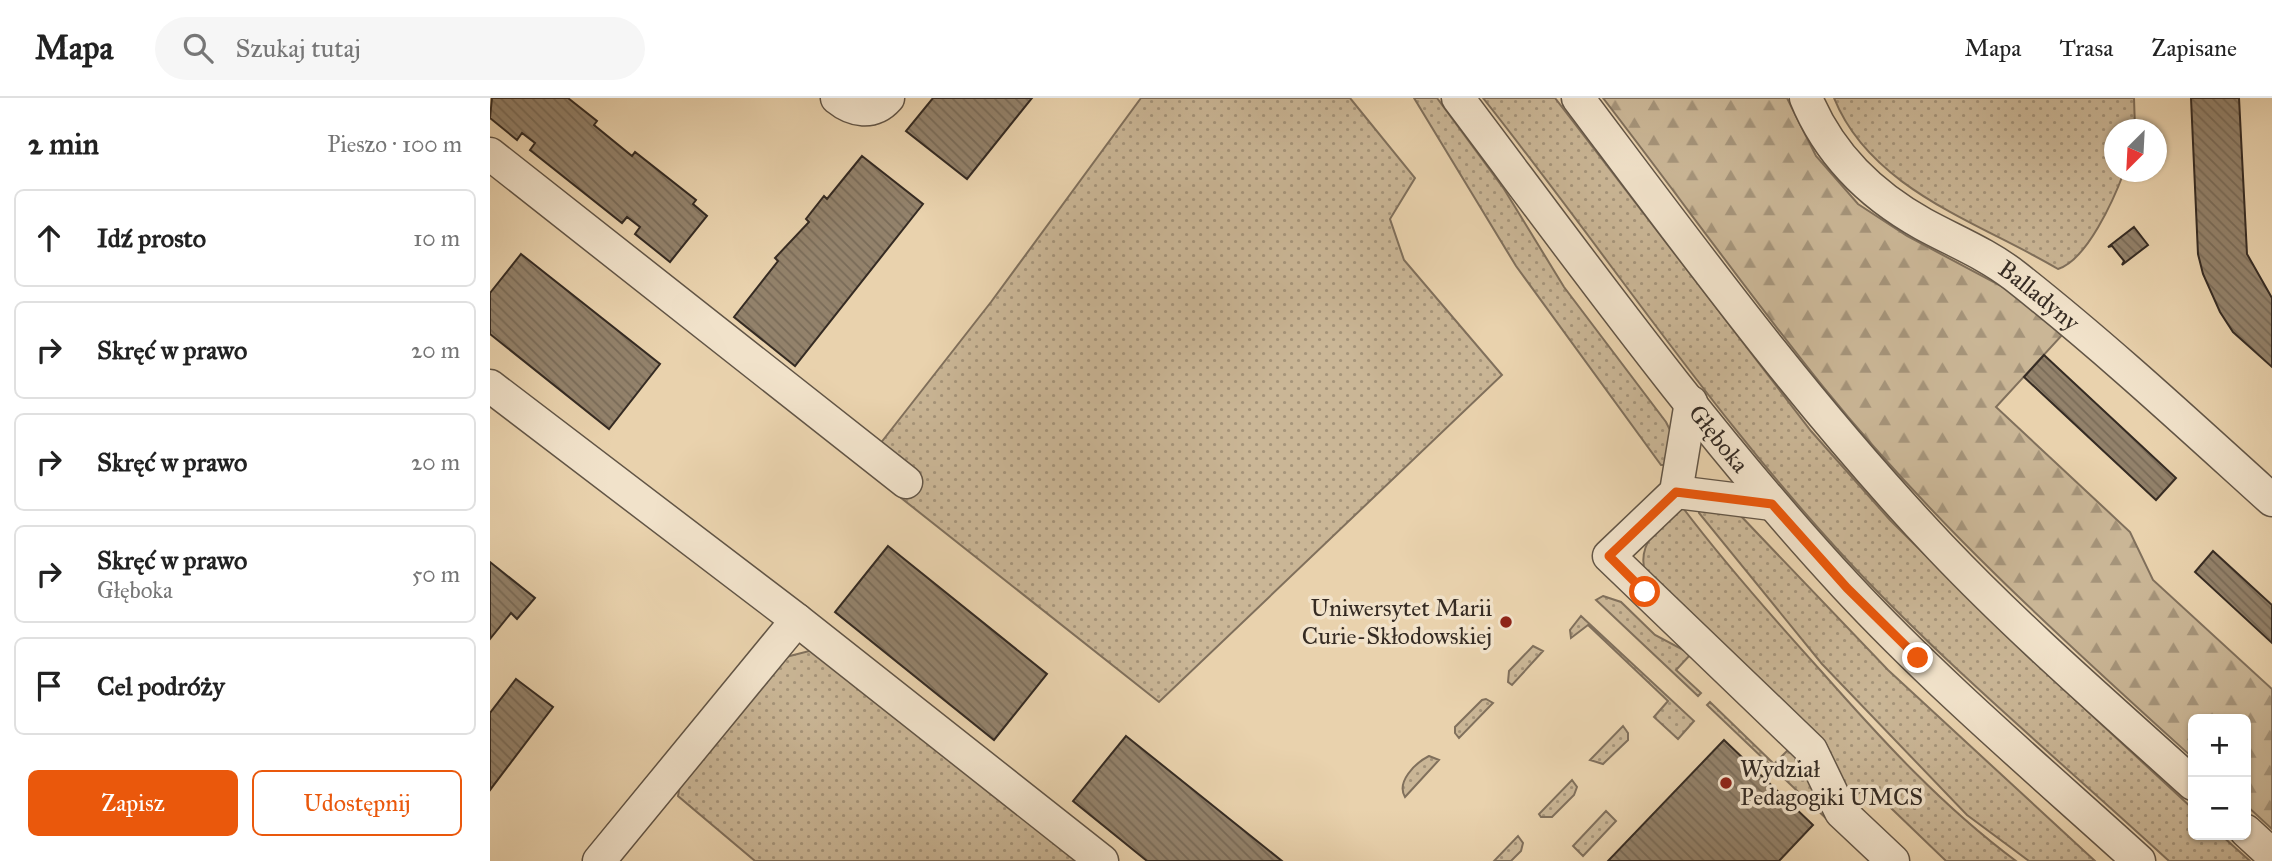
<!DOCTYPE html>
<html lang="pl">
<meta charset="utf-8">
<style>
:root{--surface:#fff;--page:#f6f6f6;--text:#222;--muted:#767676;--line:#e0e0e0;--accent:#ea580c}
body{margin:0;font-family:"IM FELL Great Primer",serif;background:var(--page);color:var(--text)}
.controls{position:absolute;right:21px;bottom:21px;display:grid;overflow:hidden;border-radius:10px;box-shadow:0 2px 5px #0004}
.controls button{width:63px;height:63px;display:grid;place-items:center;padding:0;border:0;border-bottom:2px solid var(--line);background:var(--surface);color:var(--text);font:35px sans-serif}
.compass{position:absolute;left:1614px;top:21px;width:63px;height:63px;border-radius:50%;background:var(--surface);box-shadow:0 2px 5px #0004;rotate:204deg}
.stop{position:absolute;width:21px;height:21px;margin:-16px;border:5px solid #ea580c;border-radius:50%;background:#fff}
.stop.end{background:#ea580c;border-color:#fff;box-shadow:0 2px 7px #0008}
.list{margin:0;padding:0;list-style:none}
h2{display:flex;justify-content:space-between;align-items:center;height:91px;margin:0;padding:0 28px;font-size:30px}
h2 small{font-size:23px;font-weight:400;color:var(--muted)}
.list li{display:grid;grid-template-columns:46px 1fr auto;gap:21px;align-items:center;box-sizing:border-box;height:98px;margin:0 14px 14px;padding:0 14px;border:2px solid var(--line);border-radius:10px}
.list b{display:block;font-size:26px;white-space:nowrap}
.list p{margin:0;font-size:23px;white-space:nowrap;color:var(--muted)}
.list em{font-size:23px;font-style:normal;color:var(--muted)}
.actions{display:flex;gap:14px;padding:21px 28px}
.actions a{flex:1;padding:16px 0;border:2px solid var(--accent);border-radius:10px;text-align:center;font-size:24px;color:var(--accent)}
.actions .main{background:var(--accent);color:#fff}
.icon{flex:none;width:38px;height:38px;fill:none;stroke:currentColor;stroke-width:2;stroke-linecap:round;stroke-linejoin:round}
.map{position:relative;flex:none;width:1782px;height:763px;overflow:hidden}
header{display:flex;align-items:center;gap:42px;box-sizing:border-box;height:98px;padding:0 35px;background:var(--surface);border-bottom:2px solid var(--line)}
header strong{font-size:33px}
nav{display:flex;gap:38px;margin-inline-start:auto;font-size:24px}
.search{width:490px;height:63px;background:var(--page);display:flex;align-items:center;gap:18px;box-sizing:border-box;padding:0 24px;border-radius:38px;color:var(--muted);font-size:26px}
main{display:flex}
aside{flex:1;background:var(--surface)}
.map>svg:first-child{display:block}
.grass{fill:url(#grass-dots);stroke:#80705c;stroke-width:2}
.forest{fill:url(#forest-firs);stroke:#80705c;stroke-width:2}
.building{fill:url(#building-back-hatch);stroke:#352b23;stroke-width:2}
.lines{fill:none;stroke-linecap:round;stroke-linejoin:round}
.minor-casing{stroke:#625546;stroke-width:35}
.minor{stroke:#f1e2ca;stroke-width:32}
.route{stroke:#ea580c;stroke-width:9}
.poi-dot{fill:#8f2418;stroke:#f1e2ca;stroke-width:2.5}
.labels{text-anchor:middle;stroke-width:7;stroke-linejoin:round;paint-order:stroke}
.street-label{font-size:24px;fill:#352b23;stroke:#f1e2ca}
.poi-label{font-size:24px;fill:#352b23;stroke:#f1e2ca;text-anchor:end}
</style>
<header>
<strong>Mapa</strong>
<div class="search"><svg class="icon" aria-label="search" viewBox="0 0 24 24"><circle cx="10" cy="10" r="6"/><path d="M15 15l6 6"/></svg>Szukaj tutaj</div>
<nav><a>Mapa</a><a>Trasa</a><a>Zapisane</a></nav>
</header>
<main>
<aside>
<h2>2 min<small>Pieszo · 100 m</small></h2>
<ul class="list">
<li><svg class="icon" aria-label="ahead" viewBox="0 0 24 24"><path d="M12 20V5M6 11l6-6 6 6"/></svg><div><b>Idź prosto</b></div><em>10 m</em></li>
<li><svg class="icon" aria-label="right" viewBox="0 0 24 24"><path d="M7 20v-9h11M14 6l5 5-5 5"/></svg><div><b>Skręć w prawo</b></div><em>20 m</em></li>
<li><svg class="icon" aria-label="right" viewBox="0 0 24 24"><path d="M7 20v-9h11M14 6l5 5-5 5"/></svg><div><b>Skręć w prawo</b></div><em>20 m</em></li>
<li><svg class="icon" aria-label="right" viewBox="0 0 24 24"><path d="M7 20v-9h11M14 6l5 5-5 5"/></svg><div><b>Skręć w prawo</b><p>Głęboka</p></div><em>50 m</em></li>
<li><svg class="icon" aria-label="arrive" viewBox="0 0 24 24"><path d="M6 21V4h12l-3 4 3 4H6"/></svg><div><b>Cel podróży</b></div></li>
</ul>
<div class="actions"><a class="main">Zapisz</a><a>Udostępnij</a></div>
</aside>
<div class="map">
<svg width="1782" height="763" viewBox="0 0 1782 763">
<defs>
<pattern id="grass-dots" width="8" height="8" patternUnits="userSpaceOnUse" patternTransform="scale(1.75)"><rect width="8" height="8" fill="#cab696"/><path d="M2 2h.1M6 6h.1" fill="none" stroke="#a5947a" stroke-width="1.8" stroke-linecap="round"/></pattern>
<pattern id="forest-firs" width="22" height="20" patternUnits="userSpaceOnUse" patternTransform="scale(1.75)"><rect width="22" height="20" fill="#cab696"/><path d="M5 1l3.5 6h-7zM16 11l3.5 6h-7z" fill="#a5947a"/></pattern>
<pattern id="building-back-hatch" width="6" height="6" patternUnits="userSpaceOnUse" patternTransform="scale(1.75)"><rect width="6" height="6" fill="#93826b"/><path d="M-1 5l2 2M0 0l6 6M5-1l2 2" fill="none" stroke="#796b58"/></pattern>
</defs>
<rect width="100%" height="100%" fill="#e9d2ad"/>
<filter id="stains"><feTurbulence type="fractalNoise" baseFrequency=".00286" numOctaves="4"/><feColorMatrix values="0 0 0 0 .2 0 0 0 0 .09 0 0 0 0 .02 0 0 0 .5 -.17"/></filter>
<radialGradient id="worn" r=".72"><stop offset=".6" stop-color="#630" stop-opacity="0"/><stop offset="1" stop-color="#630" stop-opacity=".3"/></radialGradient>
<!-- grass -->
<path class="grass" d="M651 0H860L925 80 900 121 914 162 1012 277 669 604 372 369 501 204Z
M924 0H947L1014 91 1074 189 1176 324 1181 334V367H1171L1026 168Z
M993 0H1065L1321 333 1400 422 1527 548 1703 711V737H1731L1760 763H1679C1579 671 1474 583 1379 485 1236 337 1121 161 993 0Z
M1344 0H1644L1645 31 1624 32V74H1634C1624 101 1597 162 1568 171 1489 124 1381 92 1344 0Z
M1211 404 1248 415 1398 572 1605 763H1539L1477 717 1332 566 1209 415Z
M1193 410C1236 467 1283 520 1331 573 1392 642 1452 708 1526 763H1456L1377 687 1361 703 1336 646 1155 473C1147 448 1170 421 1193 410Z
M1113 498 1131 504 1165 537 1201 556 1186 572 1211 595 1208 598 1106 502Z
M1091 518 1204 623 1188 641 1164 619 1178 603 1098 527 1081 540 1080 532Z
M1043 548 1053 553 1022 587 1018 584 1019 573Z
M323 552 588 763H265L188 698 190 687 296 559Z
M996 601 1003 605 969 640 965 635V629L992 602Z
M1220 604 1284 666 1300 650C1318 674 1326 702 1343 727L1217 607Z
M1133 628 1138 635V642L1113 666 1100 662Z
M939 658 949 662 915 699C906 684 925 665 939 658Z
M1082 682 1087 689 1084 697 1062 719H1051L1049 716Z
M1116 713 1126 723 1093 758 1083 748Z
M1028 738 1033 745 1031 753 1021 763H1004Z"/>
<!-- forest -->
<path class="forest" d="M1113 0H1297L1326 58 1368 106 1417 138 1515 190 1574 235 1506 309 1640 434 1663 482 1782 591V731L1756 707V621H1703V660C1574 543 1444 426 1334 290 1258 195 1187 96 1113 0Z"/>
<!-- building -->
<path class="building" d="M2 0H78L107 23 104 27 142 58 145 54 206 102 203 106 217 118 180 164 145 136 150 129 137 119 132 125 40 52 45 45 32 35 27 42 0 20Z
M443 0H542L477 81 416 33Z
M1701 0H1749L1757 156 1782 200V269L1743 234 1730 214 1713 176 1708 156Z
M372 58 433 106 305 268 244 219 288 163 285 160 319 124 316 121 334 98 337 101Z
M1644 129 1658 147 1632 167 1634 163 1622 148 1618 149Z
M31 156 170 266 119 331 0 236V195Z
M1554 257 1686 380 1666 402 1534 279Z
M398 448 557 576 504 642 345 514Z
M1723 453 1782 507V545L1705 474Z
M0 464 45 500 27 521 21 515 0 541Z
M26 581 63 609 0 692V615Z
M636 638 792 763H657L583 703Z
M1234 642 1323 727 1289 763H1118Z"/>
<g class="lines">
<defs>
<g id="minor">
<path d="M347 0C363 13 383 17 398 0"/>
<path id="s1" d="M968 0C1093 166 1215 336 1356 488 1447 586 1550 673 1649 763"/>
<path d="M1088 0C1204 154 1318 310 1451 450 1530 533 1618 609 1703 686"/>
<path id="s2" d="M1316 0C1339 56 1381 97 1433 126 1464 143 1497 156 1525 178 1614 248 1698 326 1782 402"/>
<path d="M0 56 416 384"/>
<path d="M0 288 307 522 612 763"/>
<path d="M1201 304 1186 394 1119 458 1321 652 1351 714 1403 763"/>
<path d="M1186 394 1282 406"/>
<path d="M1756 733 1782 757"/>
<path d="M109 763 307 522"/>
</g>
</defs>
<!-- minor casing -->
<use href="#minor" class="minor-casing"/>
<!-- minor -->
<use href="#minor" class="minor"/>
</g>
<g class="lines">
<!-- route -->
<path class="route" d="M1155 494 1119 458 1186 394 1282 406 1357 490 1428 560"/>
</g>
<!-- markers -->
<g class="poi-dot">
<circle cx="1016" cy="524" r="7"/>
<circle cx="1236" cy="685" r="7"/>
</g>
<g class="labels">
<!-- street labels -->
<g class="street-label">
<text dy="8" stroke="none"><textPath href="#s2" startOffset="312">Balladyny</textPath></text>
<text dy="8" stroke="none"><textPath href="#s1" startOffset="429">Głęboka</textPath></text>
</g>
<!-- poi labels -->
<g class="poi-label">
<text x="1002" y="518">Uniwersytet Marii<tspan x="1002" dy="28">Curie-Skłodowskiej</tspan></text>
<text x="1250" y="679" text-anchor="start">Wydział<tspan x="1250" dy="28">Pedagogiki UMCS</tspan></text>
</g>
</g>
<rect width="100%" height="100%" filter="url(#stains)"/>
<rect width="100%" height="100%" fill="url(#worn)"/>
</svg>
<div class="controls">
<button>+</button>
<button>−</button>
</div>
<svg class="compass" viewBox="-18 -18 36 36"><path d="M0-13l5 13h-10z" fill="#e53935"/><path d="M0 13l5-13h-10z" fill="#767676"/></svg>
<div class="stop" style="left:1155px;top:494px"></div>
<div class="stop end" style="left:1428px;top:560px"></div>
</div>
</main>
